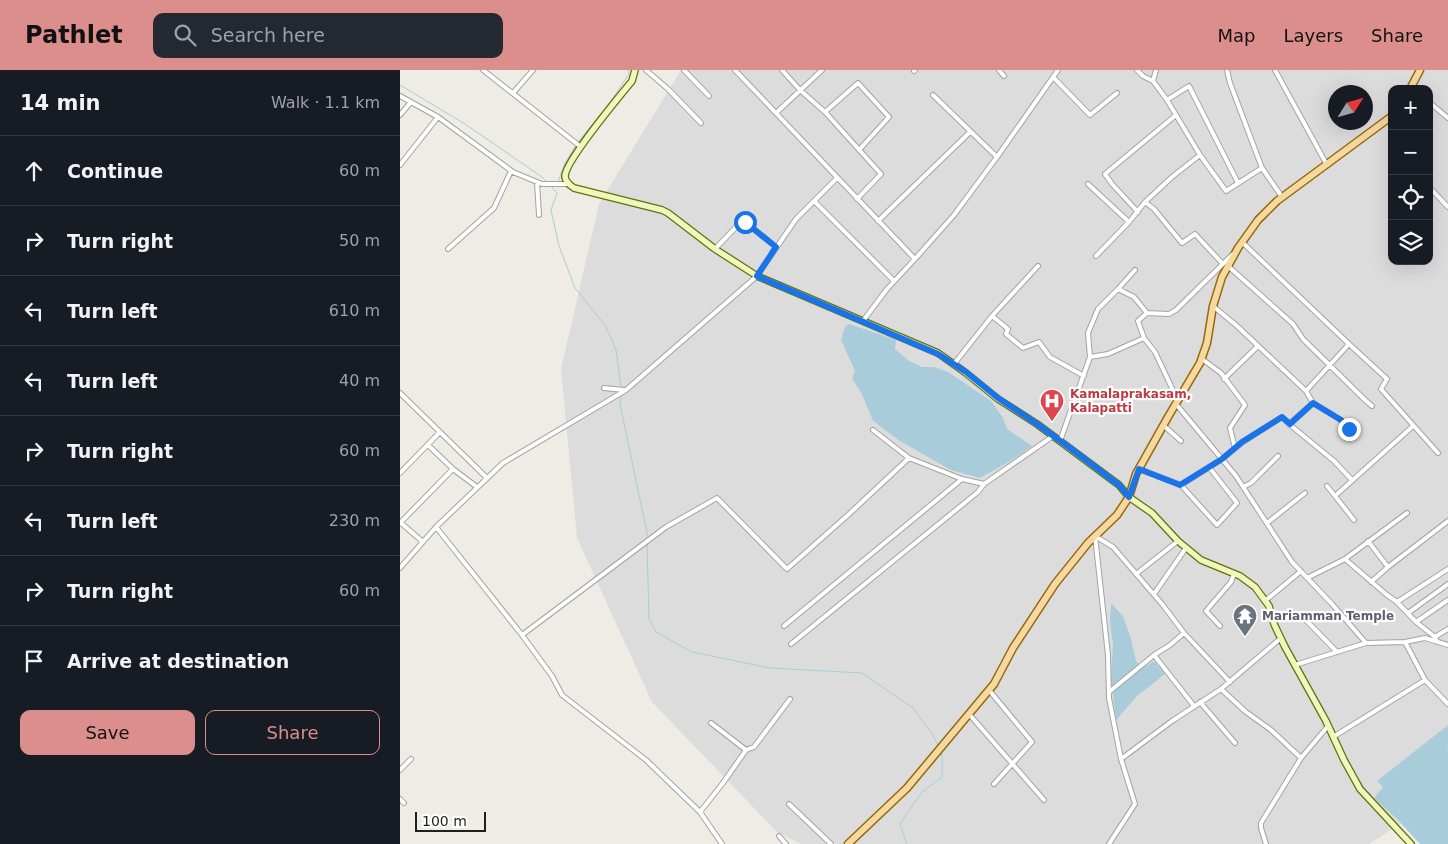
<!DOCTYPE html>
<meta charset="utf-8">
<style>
:root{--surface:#171b24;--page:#242831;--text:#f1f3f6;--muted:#9ea1a6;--line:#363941;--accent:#dc8e8c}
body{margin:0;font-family:"DejaVu Sans",sans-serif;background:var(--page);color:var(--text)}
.controls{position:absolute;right:15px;top:15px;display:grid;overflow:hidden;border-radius:10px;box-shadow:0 5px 20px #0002}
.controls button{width:45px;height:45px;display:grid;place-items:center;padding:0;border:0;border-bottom:1px solid var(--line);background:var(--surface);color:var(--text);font:25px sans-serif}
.compass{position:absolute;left:928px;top:15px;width:45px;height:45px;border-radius:50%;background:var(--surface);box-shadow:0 5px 20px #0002;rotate:53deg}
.scale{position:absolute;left:15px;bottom:12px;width:71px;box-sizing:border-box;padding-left:5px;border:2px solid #1f1f1f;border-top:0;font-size:14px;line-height:18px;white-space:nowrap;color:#1f1f1f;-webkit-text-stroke:4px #fff;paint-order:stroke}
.stop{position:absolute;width:15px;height:15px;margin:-11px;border:4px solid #1a73e8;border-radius:50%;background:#fff}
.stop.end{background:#1a73e8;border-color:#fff;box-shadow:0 1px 5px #0008}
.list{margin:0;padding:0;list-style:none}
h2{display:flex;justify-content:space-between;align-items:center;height:65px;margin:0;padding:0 20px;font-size:21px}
h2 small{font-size:16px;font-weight:400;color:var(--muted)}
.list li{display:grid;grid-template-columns:32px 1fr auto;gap:15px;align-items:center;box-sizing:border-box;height:70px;padding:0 20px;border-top:1px solid var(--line)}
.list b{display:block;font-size:19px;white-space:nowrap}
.list em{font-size:16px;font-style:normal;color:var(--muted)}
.actions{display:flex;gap:10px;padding:15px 20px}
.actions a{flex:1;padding:11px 0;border:1px solid var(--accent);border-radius:10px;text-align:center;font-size:18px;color:var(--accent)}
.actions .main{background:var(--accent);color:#111}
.icon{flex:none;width:28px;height:28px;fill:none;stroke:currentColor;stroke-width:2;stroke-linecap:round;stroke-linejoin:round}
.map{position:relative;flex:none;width:1048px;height:774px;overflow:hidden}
header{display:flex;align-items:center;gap:30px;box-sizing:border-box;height:70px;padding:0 25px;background:var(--accent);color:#111}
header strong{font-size:24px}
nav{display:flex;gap:28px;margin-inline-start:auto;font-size:18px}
.search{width:350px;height:45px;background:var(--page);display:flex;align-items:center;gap:12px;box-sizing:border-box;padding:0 18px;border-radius:10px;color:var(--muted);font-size:19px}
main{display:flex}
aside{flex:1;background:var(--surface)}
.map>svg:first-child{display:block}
.residential{fill:#dddcdc;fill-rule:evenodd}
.water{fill:#a8ccda}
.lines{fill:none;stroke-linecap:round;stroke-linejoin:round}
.stream{stroke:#a8ccda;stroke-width:1}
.minor-casing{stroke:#a3a3a3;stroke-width:6}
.secondary-casing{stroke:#61710a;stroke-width:8}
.primary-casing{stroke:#926b07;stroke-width:9}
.minor{stroke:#fff;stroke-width:4}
.secondary{stroke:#f0f6bc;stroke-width:5.5}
.primary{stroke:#f7d7a2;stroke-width:6}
.route{stroke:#1a73e8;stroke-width:6}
.labels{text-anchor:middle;stroke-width:4.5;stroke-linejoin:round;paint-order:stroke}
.health-label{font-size:12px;font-weight:bold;fill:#be3a42;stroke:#fff;text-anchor:start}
.worship-label{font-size:12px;font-weight:bold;fill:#5b616d;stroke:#fff;text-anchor:start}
</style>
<header>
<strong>Pathlet</strong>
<div class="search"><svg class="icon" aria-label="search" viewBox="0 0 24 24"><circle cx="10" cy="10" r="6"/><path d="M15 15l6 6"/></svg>Search here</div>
<nav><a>Map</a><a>Layers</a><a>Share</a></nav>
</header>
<main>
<aside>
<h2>14 min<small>Walk · 1.1 km</small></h2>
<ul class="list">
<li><svg class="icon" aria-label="ahead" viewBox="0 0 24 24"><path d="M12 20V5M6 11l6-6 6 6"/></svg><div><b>Continue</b></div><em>60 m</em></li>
<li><svg class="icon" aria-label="right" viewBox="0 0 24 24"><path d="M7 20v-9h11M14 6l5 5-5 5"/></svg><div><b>Turn right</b></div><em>50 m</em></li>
<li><svg class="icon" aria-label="left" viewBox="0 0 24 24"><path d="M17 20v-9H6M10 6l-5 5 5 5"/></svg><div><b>Turn left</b></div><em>610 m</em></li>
<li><svg class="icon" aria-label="left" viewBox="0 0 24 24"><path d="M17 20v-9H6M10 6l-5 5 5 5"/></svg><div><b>Turn left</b></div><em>40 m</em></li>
<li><svg class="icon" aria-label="right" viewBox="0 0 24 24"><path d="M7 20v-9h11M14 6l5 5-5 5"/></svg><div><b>Turn right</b></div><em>60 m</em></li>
<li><svg class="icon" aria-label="left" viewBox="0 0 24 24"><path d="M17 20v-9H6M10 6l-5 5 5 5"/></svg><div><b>Turn left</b></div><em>230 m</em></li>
<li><svg class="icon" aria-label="right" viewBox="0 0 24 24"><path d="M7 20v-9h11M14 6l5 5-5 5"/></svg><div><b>Turn right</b></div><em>60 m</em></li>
<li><svg class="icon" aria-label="arrive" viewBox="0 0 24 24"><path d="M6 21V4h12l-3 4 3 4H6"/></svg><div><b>Arrive at destination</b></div></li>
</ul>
<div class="actions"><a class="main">Save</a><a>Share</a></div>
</aside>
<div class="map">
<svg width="1048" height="774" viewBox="0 0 1048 774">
<rect width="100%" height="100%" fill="#efece5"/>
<!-- residential -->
<path class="residential" d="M281 0H1048V721L1045 725 969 774H401L377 762 252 632 177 468 161 299 199 134ZM992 19H1029V191H992ZM936 22H966V52H936Z"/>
<!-- water -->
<path class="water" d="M449 254 496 270 495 279 509 291 522 297H534L548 302 591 331 603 348 607 359 632 376 612 390 580 408 551 400 500 371 473 351 461 322 452 309 455 301 441 270 445 257Z
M711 533 723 546 731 569 736 591 743 598 754 591 765 604 737 626 716 650 711 608 713 575 710 552Z
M1048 655V677L1047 680 1048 681V774H1020L997 749 974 728 983 717 977 711Z"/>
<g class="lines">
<!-- stream -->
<path class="stream" d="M0 15 65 54 142 107 147 112
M178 72 206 38 229 4 228 0
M158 112 165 93 176 75
M150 115 157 123 151 140 159 176 175 218 205 255 216 280 221 317
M222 324 220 334 247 463V469
M247 473 249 549 256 562 292 582 370 598 462 603 513 638 533 665 538 676
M507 774 500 754 522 722 542 707V685L541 682"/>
<defs>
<path id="minor" d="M83 0 181 77
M246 0 268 19 301 53
M284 0 309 26
M335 0 515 189 487 219 463 251
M382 0 400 20 425 42 481 104 457 129
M599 0 604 6
M737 0 743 6 753 11 767 30 800 85 826 121 862 98 882 127
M827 0 830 13 862 98
M875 0 927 95
M514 1 515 0
M653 7 690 45 717 23
M753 11 756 0
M113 23 133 0
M0 26 38 47 113 102 142 114H169
M767 30 789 16 838 113
M1029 32 1048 48
M425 42 458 13 489 47 459 80
M376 43 422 0
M0 45 11 32
M989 48 992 55
M597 87 658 0
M0 95 38 47
M137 112 139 145
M688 114 729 152
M1029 117 1048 137
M414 131 494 211
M745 132 754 139 782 173 795 164 822 193
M738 142 712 114 705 104 776 45
M478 151 570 62
M48 179 94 138 111 101
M315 179 339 154 345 152 376 177
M696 186 729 152 745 132 772 107 800 85
M515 189 554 145 597 87 533 25
M828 196 893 254 903 269 965 330 972 336
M718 219 735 200
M813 236 837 256 906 321
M747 243 738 251 744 268 755 282 778 331
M592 246 638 196
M949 274 987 309 981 319 1038 383
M690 287 708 284 744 268
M802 289 821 303 845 335 830 358 835 378
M554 294 592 246 608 259 606 264 623 278 639 272 650 287 684 306
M824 309 858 276
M204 318 224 320
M0 323 87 408
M913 333 941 350 949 359
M776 334 836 406 892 492 932 534 966 573 895 595
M889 354 934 391 952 410
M763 355 781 371
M473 360 509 388 562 409 584 414
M660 371 690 287 688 263 698 239 718 219 734 227 747 243 769 244 776 240 833 184
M28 375 53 399 77 417
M739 399 781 415 822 389 843 372 882 347 889 354 913 333 906 321 949 274 842 172
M0 403 40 362
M781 415 817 455 837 433 809 397
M927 416 935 426 1013 356
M843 417 851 413 878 386
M935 426 954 450
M0 452 23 472
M1 452 53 399
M867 453 905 423
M36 457 122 565 152 606 162 625 246 690 300 742 322 774
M695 466 708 585 709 628 721 689 735 734 709 774
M695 466 713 477 762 534 784 563 830 612
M968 471 988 497
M945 489 1007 443
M0 498 36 457 103 393 226 320 357 206 396 149 437 108
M736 504 778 471
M907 508 945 489 987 525 997 532 1048 499
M971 512 988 497 1048 451
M754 524 786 478
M865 531 901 501
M997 532 1016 552 1035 567 1037 572
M1008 543 1048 514
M901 545 937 582
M1016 552 1048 530
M384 556 562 409
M820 556 806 541 831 512 834 504
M122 565 266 457 317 428 387 499 448 445 509 388
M1035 567 1048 559
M1005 572 1025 610 1048 634
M966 573 1005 572 1025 568 1048 575
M391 574 578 422 584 414 653 366
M754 585 794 636
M821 619 846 642 871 660 901 688
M589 620 632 672 594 714
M709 622 754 585 770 575 784 563
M800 632 835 673
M569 644 644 730
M311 653 346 680
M933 667 1025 610
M721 689 772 651 821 619 881 568
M0 700 11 689
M0 729 4 733
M389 734 431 774
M300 742 323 713 346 680 354 677 390 629
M379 766 386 774
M866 774 861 758V753L901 688 928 656"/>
<path id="secondary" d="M235 0 232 11C219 27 166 90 165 106 165 112 170 115 174 118L262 140 268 143 315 179 357 206 538 283 566 303 598 329 637 354 719 415 729 427 752 443 778 471 801 490 840 506 855 517 869 536 874 554 885 577 926 651 944 690 960 719 1011 774"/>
<path id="primary" d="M1010 19 1020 0
M448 774 507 718 594 614 613 578 655 514 688 473 717 445 729 427 736 404 768 347 800 293 807 273 813 236 822 207 838 178 858 150 877 131 992 46"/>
</defs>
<!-- minor casing -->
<use href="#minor" class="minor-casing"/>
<!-- secondary casing -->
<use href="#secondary" class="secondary-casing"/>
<!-- primary casing -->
<use href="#primary" class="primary-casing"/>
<!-- minor -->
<use href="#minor" class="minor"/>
<!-- secondary -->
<use href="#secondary" class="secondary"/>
<!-- primary -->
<use href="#primary" class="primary"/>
</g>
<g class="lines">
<!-- route -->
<path class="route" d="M345 152 376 177 357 206 538 284 566 302 598 328 637 354 670 378 719 415 729 427 739 399 780 415 822 389 842 372 882 347 890 354 913 333 941 350 949 359"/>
</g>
<!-- icons -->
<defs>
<symbol id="hospital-pin" viewBox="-11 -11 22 30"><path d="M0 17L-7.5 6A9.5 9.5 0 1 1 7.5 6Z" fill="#e0444e" stroke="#fff"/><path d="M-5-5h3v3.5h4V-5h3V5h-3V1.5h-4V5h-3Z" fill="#fff"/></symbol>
<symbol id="temple-pin" viewBox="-11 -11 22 30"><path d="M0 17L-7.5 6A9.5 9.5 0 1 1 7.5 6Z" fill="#6b7280" stroke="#fff"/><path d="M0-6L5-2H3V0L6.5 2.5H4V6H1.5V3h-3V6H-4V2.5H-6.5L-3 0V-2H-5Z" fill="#fff"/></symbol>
</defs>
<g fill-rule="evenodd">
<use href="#hospital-pin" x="638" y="317" width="28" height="38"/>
<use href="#temple-pin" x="831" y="532" width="28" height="38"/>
</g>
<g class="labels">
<!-- health labels -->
<g class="health-label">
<text x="670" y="328">Kamalaprakasam,<tspan x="670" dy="14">Kalapatti</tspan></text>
</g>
<!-- worship labels -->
<g class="worship-label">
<text x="862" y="550">Mariamman Temple</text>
</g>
</g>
</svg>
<div class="controls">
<button>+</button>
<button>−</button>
<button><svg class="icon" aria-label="locate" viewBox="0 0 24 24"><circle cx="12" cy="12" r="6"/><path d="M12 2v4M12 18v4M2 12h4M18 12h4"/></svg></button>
<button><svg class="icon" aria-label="layers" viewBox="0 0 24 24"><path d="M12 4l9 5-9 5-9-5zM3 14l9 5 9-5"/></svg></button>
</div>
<svg class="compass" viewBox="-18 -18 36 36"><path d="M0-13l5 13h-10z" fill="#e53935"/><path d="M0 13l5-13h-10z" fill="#9ea1a6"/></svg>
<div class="scale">100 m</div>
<div class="stop" style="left:345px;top:152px"></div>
<div class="stop end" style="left:949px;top:359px"></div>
</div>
</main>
